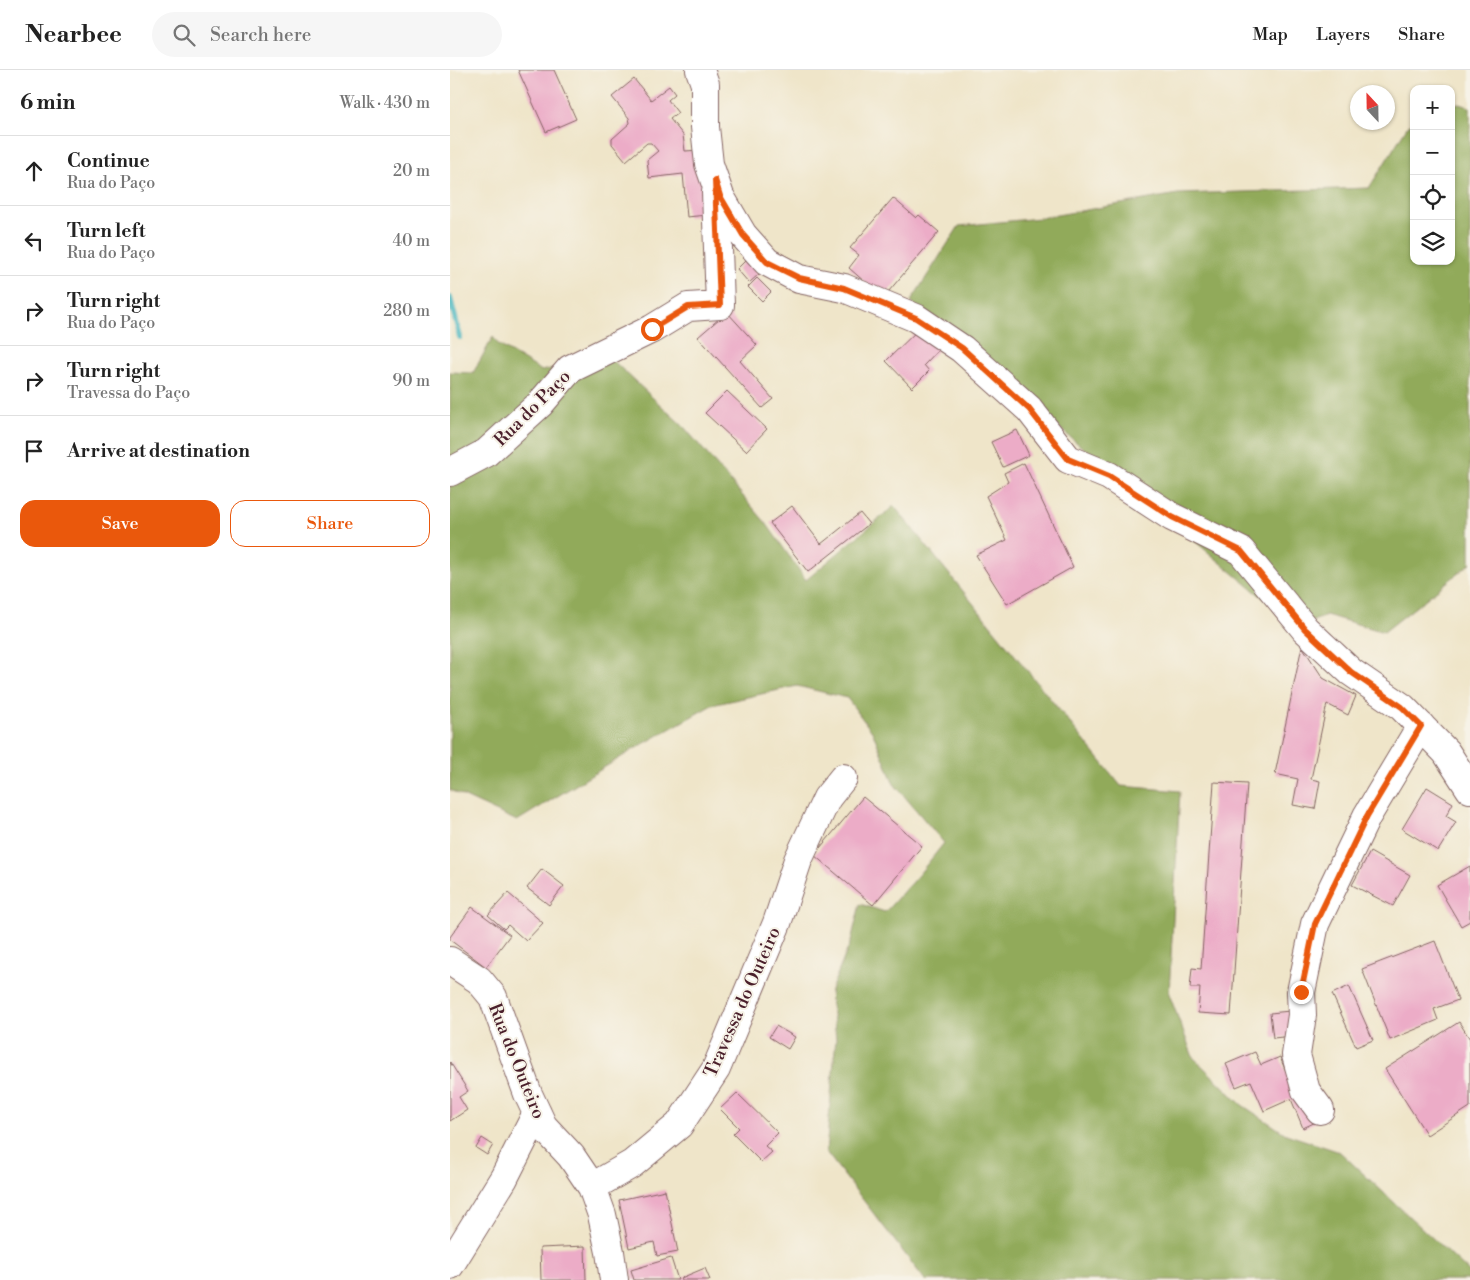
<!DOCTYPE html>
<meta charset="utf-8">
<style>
:root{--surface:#fff;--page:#f6f6f6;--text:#222;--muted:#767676;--line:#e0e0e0;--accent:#ea580c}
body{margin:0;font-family:"Libre Bodoni",serif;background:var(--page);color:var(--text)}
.controls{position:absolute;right:15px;top:15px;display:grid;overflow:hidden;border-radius:10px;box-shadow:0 1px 4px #0004}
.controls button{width:45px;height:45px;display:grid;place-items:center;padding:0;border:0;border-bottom:1px solid var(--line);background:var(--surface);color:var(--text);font:25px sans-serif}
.compass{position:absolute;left:900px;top:15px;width:45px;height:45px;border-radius:50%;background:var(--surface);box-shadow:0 1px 4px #0004;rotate:338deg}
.stop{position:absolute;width:15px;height:15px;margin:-11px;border:4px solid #ea580c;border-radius:50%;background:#fff}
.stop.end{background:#ea580c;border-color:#fff;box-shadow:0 1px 5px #0008}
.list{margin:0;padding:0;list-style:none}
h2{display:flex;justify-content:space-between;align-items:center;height:65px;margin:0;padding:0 20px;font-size:21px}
h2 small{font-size:16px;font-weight:400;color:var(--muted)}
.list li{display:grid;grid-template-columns:32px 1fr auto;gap:15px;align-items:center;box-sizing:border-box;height:70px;padding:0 20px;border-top:1px solid var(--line)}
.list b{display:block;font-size:19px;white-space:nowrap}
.list p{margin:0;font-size:16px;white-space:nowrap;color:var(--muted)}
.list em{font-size:16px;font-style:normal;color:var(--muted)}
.actions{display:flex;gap:10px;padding:15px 20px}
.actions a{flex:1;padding:11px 0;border:1px solid var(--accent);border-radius:15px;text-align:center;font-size:18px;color:var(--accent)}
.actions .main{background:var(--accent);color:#fff}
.icon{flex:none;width:28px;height:28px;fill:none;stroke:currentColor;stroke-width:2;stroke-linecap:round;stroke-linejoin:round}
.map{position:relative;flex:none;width:1020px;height:1210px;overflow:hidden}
header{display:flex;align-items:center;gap:30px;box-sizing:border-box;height:70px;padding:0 25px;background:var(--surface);border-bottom:1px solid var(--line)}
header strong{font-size:24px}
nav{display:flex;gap:28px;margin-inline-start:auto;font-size:18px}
.search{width:350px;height:45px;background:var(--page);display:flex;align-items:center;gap:12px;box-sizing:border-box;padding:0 18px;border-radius:28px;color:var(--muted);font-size:19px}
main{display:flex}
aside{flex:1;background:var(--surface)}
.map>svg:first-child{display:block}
.forest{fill:#91aa5a;stroke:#6e6442}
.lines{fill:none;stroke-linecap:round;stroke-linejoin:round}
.stream{stroke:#46b6bf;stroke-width:6}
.building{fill:#ecacc7}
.minor-casing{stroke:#846462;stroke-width:30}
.minor{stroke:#fff;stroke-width:28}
.route{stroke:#ea580c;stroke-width:6}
.labels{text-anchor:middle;stroke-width:4;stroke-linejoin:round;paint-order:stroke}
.street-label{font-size:18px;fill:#4a1f2b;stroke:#f7f3e8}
</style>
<header>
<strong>Nearbee</strong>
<div class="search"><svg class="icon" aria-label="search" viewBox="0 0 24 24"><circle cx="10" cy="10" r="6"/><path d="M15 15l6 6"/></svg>Search here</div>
<nav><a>Map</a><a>Layers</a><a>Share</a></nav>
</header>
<main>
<aside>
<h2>6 min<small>Walk · 430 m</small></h2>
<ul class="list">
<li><svg class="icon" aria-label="ahead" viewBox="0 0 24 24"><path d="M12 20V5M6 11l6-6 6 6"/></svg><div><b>Continue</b><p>Rua do Paço</p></div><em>20 m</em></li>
<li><svg class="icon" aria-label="left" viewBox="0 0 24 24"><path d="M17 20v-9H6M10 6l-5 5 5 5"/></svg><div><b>Turn left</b><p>Rua do Paço</p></div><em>40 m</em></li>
<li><svg class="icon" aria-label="right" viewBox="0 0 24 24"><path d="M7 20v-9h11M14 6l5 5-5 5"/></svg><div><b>Turn right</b><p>Rua do Paço</p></div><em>280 m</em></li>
<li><svg class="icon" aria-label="right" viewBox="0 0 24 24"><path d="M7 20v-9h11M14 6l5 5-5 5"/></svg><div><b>Turn right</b><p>Travessa do Paço</p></div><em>90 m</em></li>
<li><svg class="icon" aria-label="arrive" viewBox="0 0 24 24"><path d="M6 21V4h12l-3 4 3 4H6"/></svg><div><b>Arrive at destination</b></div></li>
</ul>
<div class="actions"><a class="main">Save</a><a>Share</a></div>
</aside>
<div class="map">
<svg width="1020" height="1210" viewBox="0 0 1020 1210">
<rect width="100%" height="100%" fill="#f7f3e8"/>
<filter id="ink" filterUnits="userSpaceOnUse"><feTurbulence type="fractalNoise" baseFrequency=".02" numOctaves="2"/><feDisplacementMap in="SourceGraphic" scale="10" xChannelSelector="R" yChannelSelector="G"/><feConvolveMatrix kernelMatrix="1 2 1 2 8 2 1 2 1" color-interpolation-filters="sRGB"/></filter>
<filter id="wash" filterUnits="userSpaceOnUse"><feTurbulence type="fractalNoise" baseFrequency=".0096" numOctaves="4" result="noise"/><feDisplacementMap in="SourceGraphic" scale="20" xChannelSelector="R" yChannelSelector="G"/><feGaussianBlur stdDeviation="1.12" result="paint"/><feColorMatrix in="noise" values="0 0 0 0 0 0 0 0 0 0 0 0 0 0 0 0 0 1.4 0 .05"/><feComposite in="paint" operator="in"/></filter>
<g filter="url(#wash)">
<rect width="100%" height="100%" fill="#efe5c9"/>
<!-- forest -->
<path class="forest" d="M1001 32 1020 37V494L934 562 876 545 849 558 476 247 461 231 509 156 590 148 728 124 919 118 957 57 964 51V191H1001Z
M43 267 49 275 92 301 157 285 234 357 316 453 356 510 444 436 671 716 730 721 719 924 743 987 792 1035 836 1064 890 1082 1020 1203V1210H475L376 1082 386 968 380 922 401 871 410 834 435 842 470 803 494 773 444 714 423 663 397 628 347 616 262 635 186 678 67 751 0 720V302L23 303Z"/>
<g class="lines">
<!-- stream -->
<path class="stream" d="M0 228 10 267"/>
</g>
<g id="blocks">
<!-- building -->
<path class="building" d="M68 0H104L126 49 96 62Z
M184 9 201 30 219 16 225 24 218 30 228 43 220 49 233 65 235 81 251 80 257 145 237 147 233 104 199 108 197 90 208 81 201 73H197L176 91 162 74V69L180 53 179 48 162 27Z
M443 128 466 148 469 145 489 162 433 228 399 198 409 185 400 178Z
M296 190 309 204 299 213 287 199Z
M307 208 321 222 312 231 298 217Z
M277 242 307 275 290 291 323 329 312 338 248 267Z
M473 255 493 275 474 295 479 301 462 318 436 291Z
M277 321 317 359 296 381 255 343Z
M567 360 579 385 553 397 541 372Z
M574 393 623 497 557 534 526 485 557 470 536 426 558 412 554 403Z
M342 436 371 474 410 443 419 454 358 502 320 453Z
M852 576 873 608 906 626 898 645 877 634 861 709 870 711 865 739 843 735 848 709 825 704Z
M764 712 797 714 781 945 748 943 750 918H740L742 898 751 899Z
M977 717 1003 733 996 746 1006 752 988 781 952 759Z
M413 727 472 776 423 835 364 785Z
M920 782 960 805 943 836 902 815Z
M1020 796V851L1011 856 987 815Z
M92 799 114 816 99 835 77 818Z
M58 823 93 853 76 871 58 855 54 859 38 845Z
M22 837 60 865 36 897 0 870V867Z
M985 871 1008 930 984 939 988 950 940 970 912 899Z
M899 916 923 970 906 977 882 924Z
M840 941 843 966 823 968 820 943Z
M1009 952 1020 969V1037L977 1065 935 999Z
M326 956 345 967 338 979 319 967Z
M805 982 811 995 830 987 836 1002 843 998 866 1052 853 1058 841 1029 814 1041 801 1011 786 1017 776 994Z
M0 992 18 1021 9 1027 17 1040 0 1051Z
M287 1023 328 1063 315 1076 322 1082 311 1092 283 1064 289 1058 270 1039Z
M32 1068 43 1075 37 1085 26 1078Z
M215 1120 228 1182 207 1186 204 1172 179 1178 169 1130Z
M135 1176 136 1210H91L90 1178Z
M221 1188 228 1210H184L181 1200Z
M255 1198 260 1210H232L231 1208Z"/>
</g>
</g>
<g filter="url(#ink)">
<use href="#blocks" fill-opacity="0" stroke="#846462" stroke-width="1"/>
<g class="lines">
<defs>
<path id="minor" d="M250 0 255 14V57L259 94 270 126 293 165 317 192 349 209 394 218 466 248 512 279 579 339 618 389 659 406 722 447 791 481 855 559 901 602 952 637 996 682 1020 719
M0 402 36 383 90 334 120 299 202 259 238 237 270 235 266 122
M0 891 29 910 43 927 78 1024 93 1056 121 1086 142 1117 152 1145 160 1182 164 1210
M870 1040 856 1021 846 985 852 945 851 922 865 854 917 746 971 656
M142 1117 182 1094 229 1055 266 999 327 853 348 790 377 728 393 708
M0 1195 54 1108 87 1043"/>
</defs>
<!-- minor casing -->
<use href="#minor" class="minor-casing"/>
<!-- minor -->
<use href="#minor" class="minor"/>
</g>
</g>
<g class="lines" filter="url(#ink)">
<!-- route -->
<path class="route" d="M202 259 238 237 270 235 265 110 270 126 293 165 317 192 349 208 394 218 466 248 512 278 579 339 618 389 659 406 722 447 791 481 855 559 901 602 952 637 971 656 917 746 865 854 851 922"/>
</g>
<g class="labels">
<!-- street labels -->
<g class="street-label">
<text transform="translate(82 338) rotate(-45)" y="6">Rua do Paço</text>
<text transform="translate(292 932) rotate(-66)" y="6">Travessa do Outeiro</text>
<text transform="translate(67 991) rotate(68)" y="6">Rua do Outeiro</text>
</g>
</g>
</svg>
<div class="controls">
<button>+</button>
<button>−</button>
<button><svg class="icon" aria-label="locate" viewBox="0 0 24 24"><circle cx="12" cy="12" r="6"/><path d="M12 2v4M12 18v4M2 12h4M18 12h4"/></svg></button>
<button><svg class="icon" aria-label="layers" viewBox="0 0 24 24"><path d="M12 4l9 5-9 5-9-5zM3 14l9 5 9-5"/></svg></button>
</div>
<svg class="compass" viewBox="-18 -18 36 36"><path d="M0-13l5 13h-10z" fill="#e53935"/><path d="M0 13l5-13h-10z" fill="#767676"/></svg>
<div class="stop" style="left:202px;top:259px"></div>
<div class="stop end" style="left:851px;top:922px"></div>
</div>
</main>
